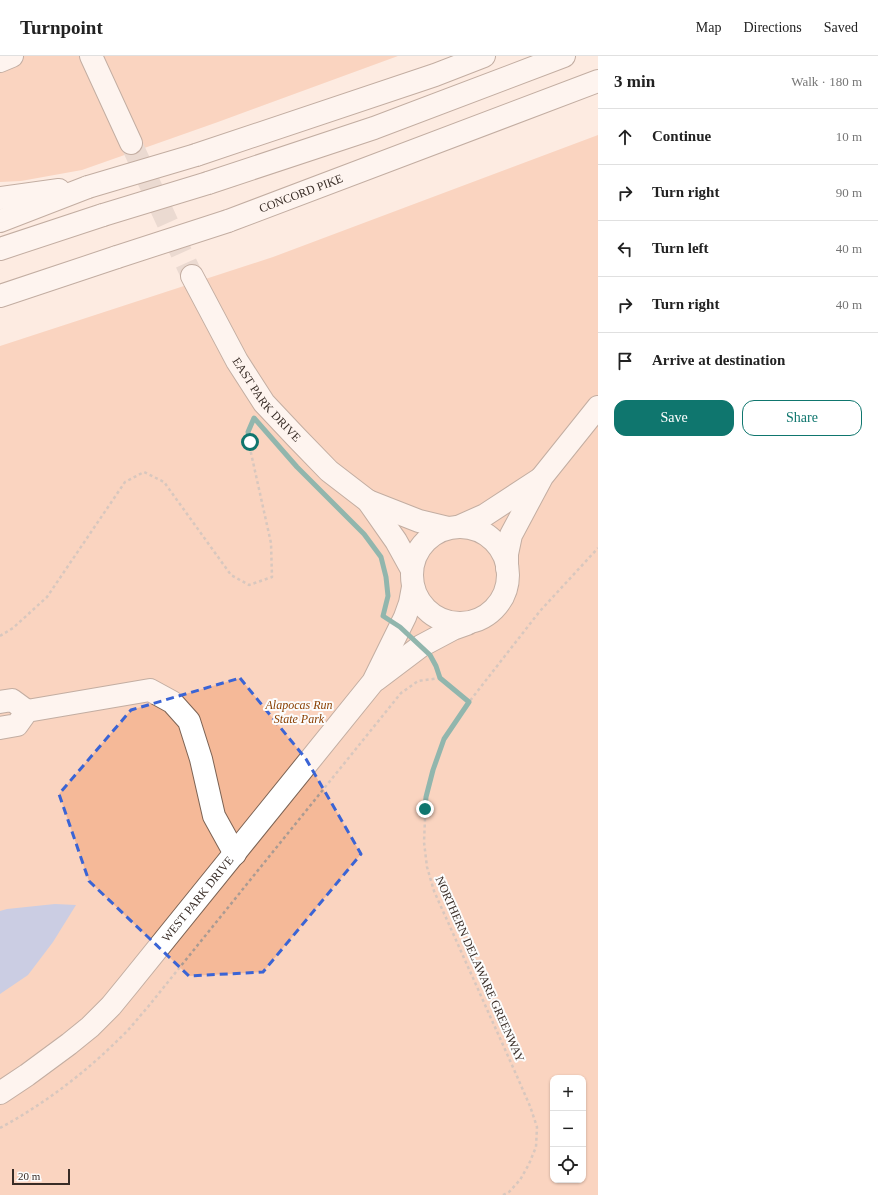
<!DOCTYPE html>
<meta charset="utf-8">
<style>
:root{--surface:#fff;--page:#f2f2f2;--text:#222;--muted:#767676;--line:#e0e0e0;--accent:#0f766e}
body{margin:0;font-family:Georgia,serif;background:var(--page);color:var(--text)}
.controls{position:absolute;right:12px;bottom:12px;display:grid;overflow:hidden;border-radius:8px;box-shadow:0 1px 3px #0004}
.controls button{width:36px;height:36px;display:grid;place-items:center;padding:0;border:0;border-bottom:1px solid var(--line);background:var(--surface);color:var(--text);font:20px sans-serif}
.scale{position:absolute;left:12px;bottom:10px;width:58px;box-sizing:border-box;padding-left:4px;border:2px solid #382c26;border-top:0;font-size:11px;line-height:14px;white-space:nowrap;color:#382c26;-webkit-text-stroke:3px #fcfcfc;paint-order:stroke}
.stop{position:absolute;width:12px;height:12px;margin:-9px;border:3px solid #0f766e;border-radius:50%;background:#fff}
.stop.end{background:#0f766e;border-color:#fff;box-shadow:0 1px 4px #0008}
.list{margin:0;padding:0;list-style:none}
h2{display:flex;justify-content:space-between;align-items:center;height:52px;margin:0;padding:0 16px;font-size:17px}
h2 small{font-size:13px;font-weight:400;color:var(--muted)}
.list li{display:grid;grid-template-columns:26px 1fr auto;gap:12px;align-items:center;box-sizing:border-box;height:56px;padding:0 16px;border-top:1px solid var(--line)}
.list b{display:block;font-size:15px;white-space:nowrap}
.list em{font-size:13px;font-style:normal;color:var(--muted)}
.actions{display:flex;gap:8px;padding:12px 16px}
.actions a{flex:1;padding:9px 0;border:1px solid var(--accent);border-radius:12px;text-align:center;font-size:14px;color:var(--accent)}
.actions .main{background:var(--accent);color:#fff}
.icon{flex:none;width:22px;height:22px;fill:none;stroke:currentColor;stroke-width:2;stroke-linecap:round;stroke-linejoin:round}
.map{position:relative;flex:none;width:598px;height:1139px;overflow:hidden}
header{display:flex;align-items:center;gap:24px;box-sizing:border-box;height:56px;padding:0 20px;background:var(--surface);border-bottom:1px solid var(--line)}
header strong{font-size:19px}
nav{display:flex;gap:22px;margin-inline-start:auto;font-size:14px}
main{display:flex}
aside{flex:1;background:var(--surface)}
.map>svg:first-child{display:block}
.green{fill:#f5b998;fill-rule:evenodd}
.water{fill:#8ea9e4}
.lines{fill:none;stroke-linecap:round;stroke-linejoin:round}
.minor-tunnel{stroke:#d6c5bc;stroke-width:22;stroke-dasharray:22 11;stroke-linecap:butt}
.minor-casing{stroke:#7c6354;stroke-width:24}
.major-casing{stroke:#7c6354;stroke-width:24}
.highway-casing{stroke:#7c6354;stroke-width:24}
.path{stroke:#aa9b93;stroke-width:2.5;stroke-dasharray:3 3;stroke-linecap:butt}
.minor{stroke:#fff;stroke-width:22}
.major{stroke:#fff;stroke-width:22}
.highway{stroke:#fff;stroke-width:22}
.major-bridge-casing{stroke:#7c6354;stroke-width:24;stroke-linecap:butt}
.highway-bridge-casing{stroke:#7c6354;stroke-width:24;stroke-linecap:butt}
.major-bridge{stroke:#fff;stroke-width:22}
.highway-bridge{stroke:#fff;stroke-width:22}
.route{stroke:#0f766e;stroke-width:5}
.marked{fill:none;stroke:#3a64d5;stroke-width:3;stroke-dasharray:8 5;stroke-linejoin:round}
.labels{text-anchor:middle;stroke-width:4;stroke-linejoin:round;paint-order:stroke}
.street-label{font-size:12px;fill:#382c26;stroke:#fcfcfc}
.park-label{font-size:12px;font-style:italic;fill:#8a3f00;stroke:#fcfcfc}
</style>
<header>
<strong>Turnpoint</strong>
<nav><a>Map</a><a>Directions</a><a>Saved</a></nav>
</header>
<main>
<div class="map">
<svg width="598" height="1139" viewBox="0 0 598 1139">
<rect width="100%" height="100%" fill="#fdebe1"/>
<!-- green -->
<path class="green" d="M0 0H398L218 66 82 114 21 125 0 126Z
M598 79V1139H0V290L273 201ZM553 1022H583V1124H553Z"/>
<!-- water -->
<path class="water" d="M55 848 76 849 53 886 28 919 0 938V855L7 853Z"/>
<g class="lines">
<!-- minor-tunnel -->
<path class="minor-tunnel" d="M131 87 192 220"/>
<defs>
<g id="minor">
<path d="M91 0 131 87"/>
<path d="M0 5 12 0"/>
<path id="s1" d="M192 220 237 305 264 347 296 381 329 415 368 445 396 485 412 514"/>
<path d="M368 445 419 465 448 472"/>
<circle cx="460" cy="519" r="48"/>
<path d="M458 471 485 459 540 423"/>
<path d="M507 512V498L511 479 542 421 598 351"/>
<path d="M376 624 421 590 453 573 467 568"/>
<path d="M0 646 12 644 27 655"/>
<path d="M0 672 17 669 27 655 150 634 172 646 189 665 201 703 214 760 235 798"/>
<path id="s2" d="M0 1037 27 1019 69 988 90 971 111 950 129 928 373 626 405 561 410 547 413 531"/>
</g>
<path id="major" d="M208 127 374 72 564 0
M0 193 103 159"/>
<g id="highway">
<path d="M196 99 435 19 484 0"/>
<path d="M0 142 59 134"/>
<path d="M0 165 88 131"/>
<path id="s3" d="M228 165 598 25"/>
<path d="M0 240 117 201"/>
</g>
</defs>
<!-- minor casing -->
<use href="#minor" class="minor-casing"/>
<!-- major casing -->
<use href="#major" class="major-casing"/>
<!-- highway casing -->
<use href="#highway" class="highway-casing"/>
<!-- path -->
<path class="path" d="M336 449 362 475
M382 506C386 518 390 533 387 546
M0 580 13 572 47 541 125 426 144 416 164 426 231 519 249 529 272 521 271 487 251 397 248 376 253 365
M433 605 440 622 469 646
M0 1072C44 1048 85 1017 120 982 130 973 138 962 147 952L401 637 418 625 440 622
M503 1139 509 1136 520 1124 529 1108 536 1091 537 1071 530 1050 516 1018 434 835 427 811 424 786 426 741 433 714 445 683 469 646 540 555 598 492"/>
<!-- minor -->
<use href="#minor" class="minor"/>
<!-- major -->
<use href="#major" class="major"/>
<!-- highway -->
<use href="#highway" class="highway"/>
<defs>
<path id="major-bridge" d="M103 159 208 127"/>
<path id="highway-bridge" d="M88 131 196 99
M117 201 228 165"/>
</defs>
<!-- major-bridge casing -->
<use href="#major-bridge" class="major-bridge-casing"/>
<!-- highway-bridge casing -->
<use href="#highway-bridge" class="highway-bridge-casing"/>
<!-- major-bridge -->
<use href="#major-bridge" class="major-bridge"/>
<!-- highway-bridge -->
<use href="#highway-bridge" class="highway-bridge"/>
</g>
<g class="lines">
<!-- route -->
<path class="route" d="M250 386 248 376 254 362 297 411 364 478 381 501 386 521 388 540 383 560 400 571 430 599 436 610 440 622 469 646 444 683 433 714 426 741 425 753"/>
</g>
<!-- marked area -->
<path d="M0 0H598V1139H0ZM240 622 306 703 361 798 263 916 189 920 89 825 59 738 131 654Z" fill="#fdebe1" fill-opacity=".55" fill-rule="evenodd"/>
<path class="marked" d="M240 622 306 703 361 798 263 916 189 920 89 825 59 738 131 654Z"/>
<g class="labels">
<!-- street labels -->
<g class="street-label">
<text dy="4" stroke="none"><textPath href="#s3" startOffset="78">CONCORD PIKE</textPath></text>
<text dy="4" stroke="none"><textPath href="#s1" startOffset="145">EAST PARK DRIVE</textPath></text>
<text dy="4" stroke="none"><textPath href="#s2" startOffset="279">WEST PARK DRIVE</textPath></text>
<text transform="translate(480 913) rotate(66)" y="4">NORTHERN DELAWARE GREENWAY</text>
</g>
<!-- park labels -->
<g class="park-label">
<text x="299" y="653">Alapocas Run<tspan x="299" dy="14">State Park</tspan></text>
</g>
</g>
</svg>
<div class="controls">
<button>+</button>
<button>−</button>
<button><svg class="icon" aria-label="locate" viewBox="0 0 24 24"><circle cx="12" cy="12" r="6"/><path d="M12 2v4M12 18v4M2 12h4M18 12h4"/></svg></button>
</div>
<div class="scale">20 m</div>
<div class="stop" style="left:250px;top:386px"></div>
<div class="stop end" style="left:425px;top:753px"></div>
</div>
<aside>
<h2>3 min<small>Walk · 180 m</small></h2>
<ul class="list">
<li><svg class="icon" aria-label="ahead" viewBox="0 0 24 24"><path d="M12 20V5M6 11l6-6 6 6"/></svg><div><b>Continue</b></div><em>10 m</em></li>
<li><svg class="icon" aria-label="right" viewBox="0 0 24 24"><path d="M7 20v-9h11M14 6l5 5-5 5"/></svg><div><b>Turn right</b></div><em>90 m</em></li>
<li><svg class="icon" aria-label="left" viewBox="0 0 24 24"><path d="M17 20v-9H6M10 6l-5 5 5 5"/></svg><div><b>Turn left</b></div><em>40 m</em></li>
<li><svg class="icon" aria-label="right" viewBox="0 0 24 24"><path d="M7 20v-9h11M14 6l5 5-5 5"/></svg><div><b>Turn right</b></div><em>40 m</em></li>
<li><svg class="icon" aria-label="arrive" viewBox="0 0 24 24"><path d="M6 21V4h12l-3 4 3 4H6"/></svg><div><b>Arrive at destination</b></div></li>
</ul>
<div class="actions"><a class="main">Save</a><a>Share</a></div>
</aside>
</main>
